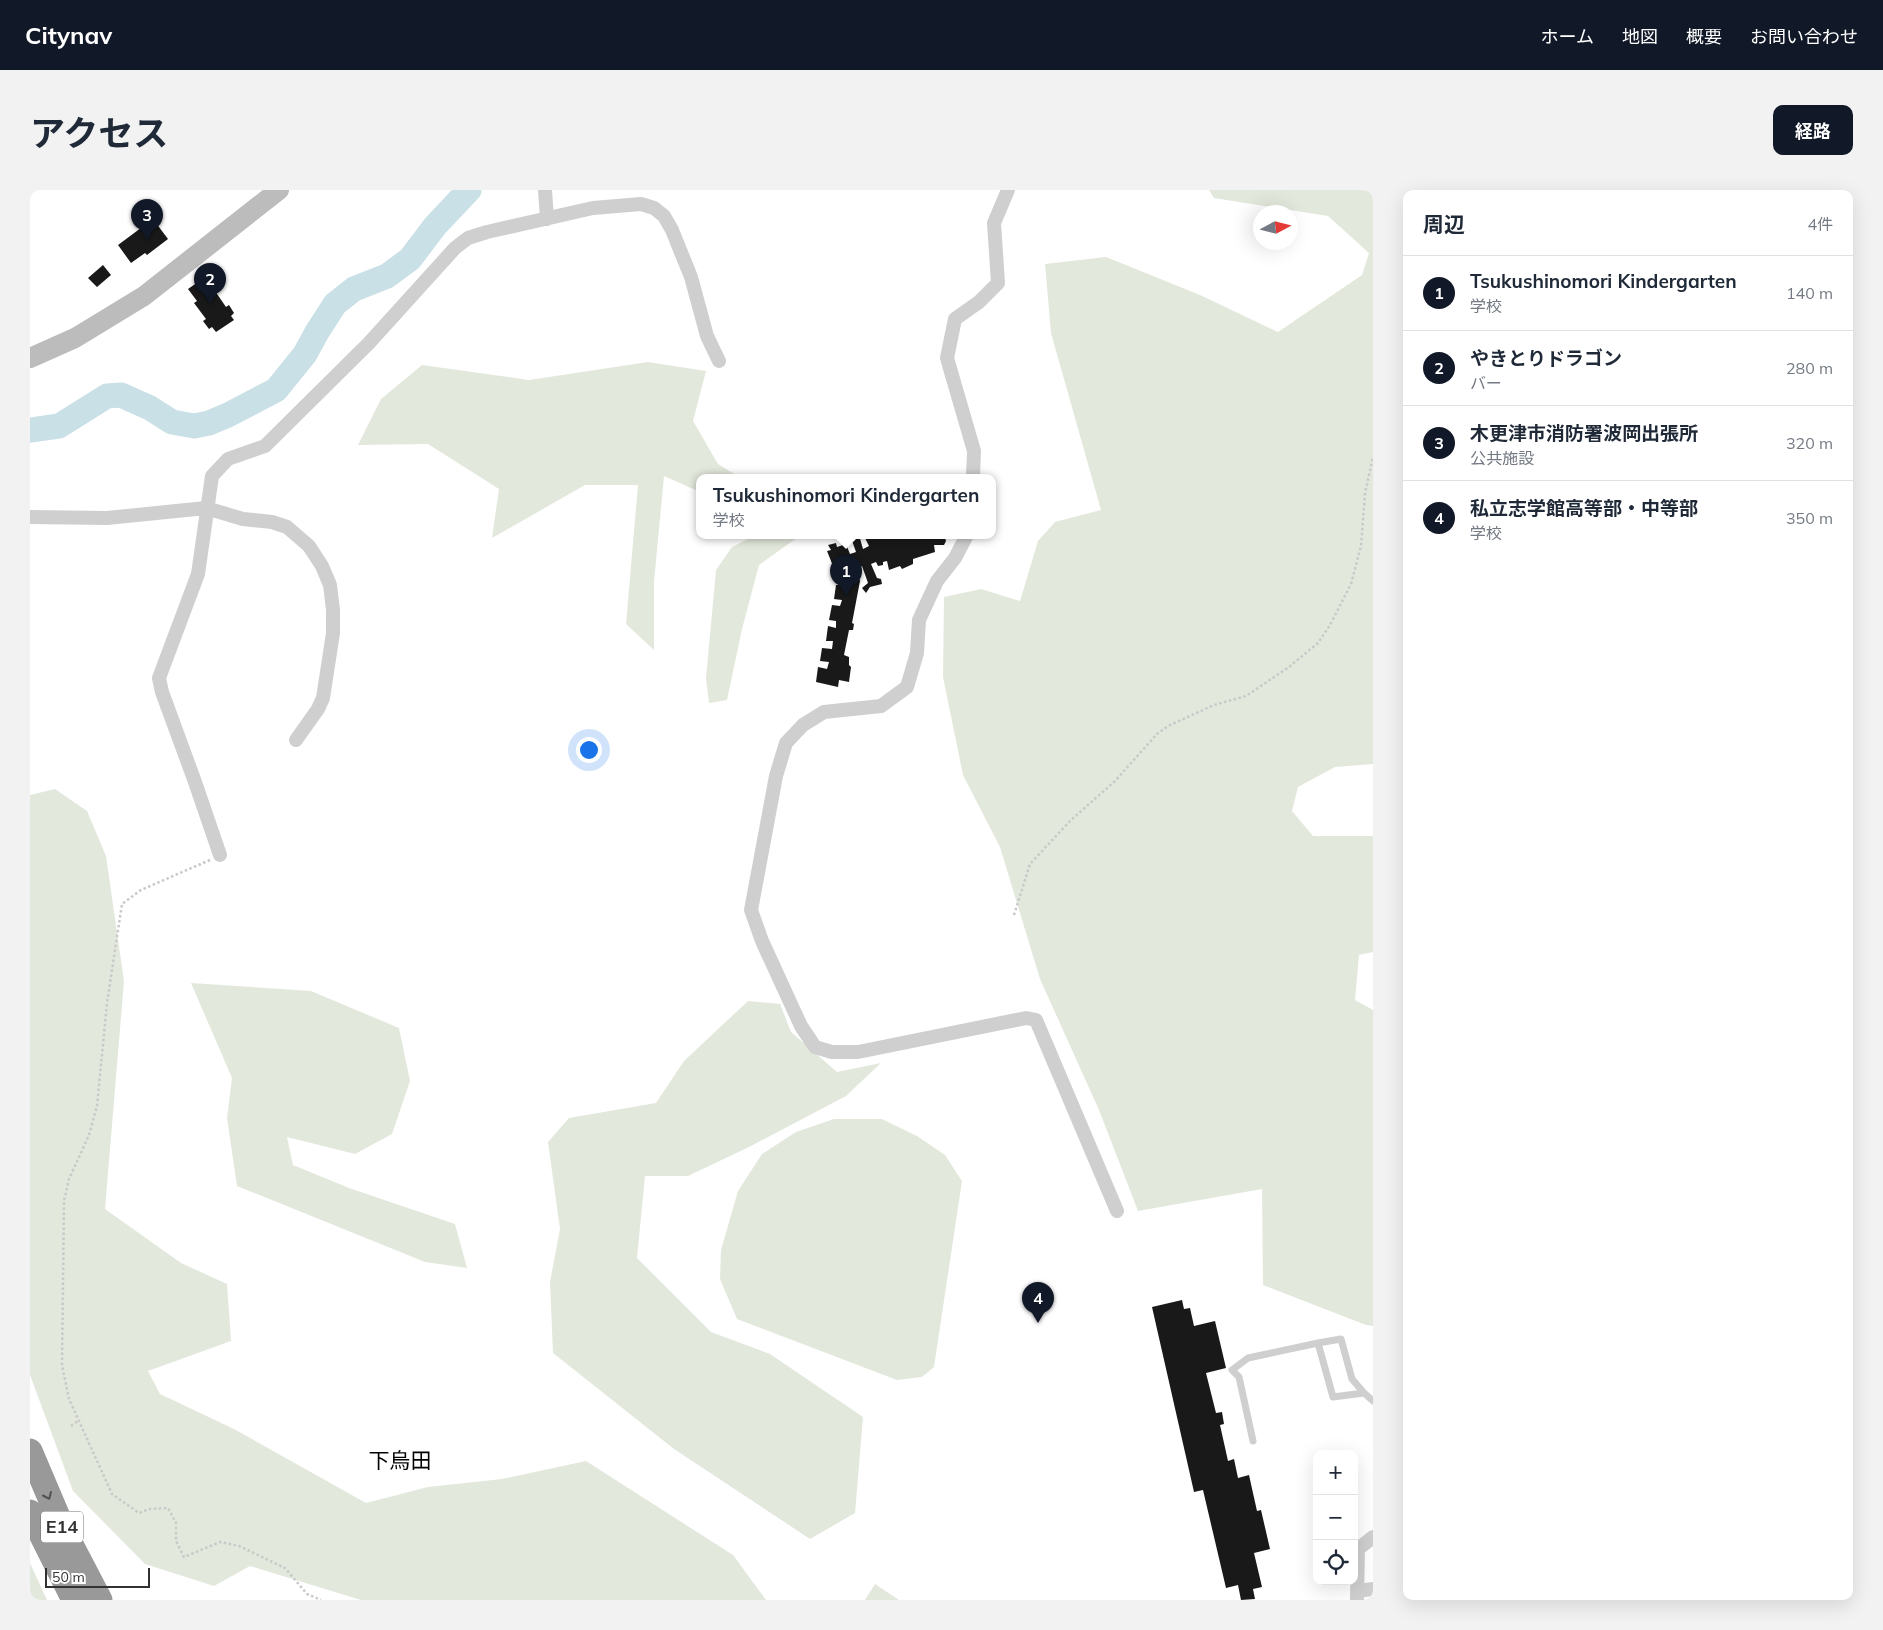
<!DOCTYPE html>
<html lang="ja">
<meta charset="utf-8">
<style>
:root{--surface:#fff;--page:#f2f2f3;--text:#1f2937;--muted:#747a83;--line:#e0e1e3;--accent:#111827}
body{margin:0;font-family:Mulish,"Noto Sans JP",sans-serif;background:var(--page);color:var(--text)}
.controls{position:absolute;right:15px;bottom:15px;display:grid;overflow:hidden;border-radius:10px;box-shadow:0 5px 20px #0002}
.controls button{width:45px;height:45px;display:grid;place-items:center;padding:0;border:0;border-bottom:1px solid var(--line);background:var(--surface);color:var(--text);font:25px sans-serif}
.compass{position:absolute;left:1223px;top:15px;width:45px;height:45px;border-radius:50%;background:var(--surface);box-shadow:0 5px 20px #0002;rotate:83deg}
.scale{position:absolute;left:15px;bottom:12px;width:105px;box-sizing:border-box;padding-left:5px;border:2px solid #323232;border-top:0;font-size:14px;line-height:18px;white-space:nowrap;color:#323232;-webkit-text-stroke:4px #fff;paint-order:stroke}
.you{position:absolute;left:558px;top:559px;width:18px;height:18px;margin:-12px;border:4px solid #fff;border-radius:50%;background:#1a73e8;box-shadow:0 0 0 8px #1a73e833}
.badge{display:grid;place-items:center;width:32px;height:32px;border-radius:50%;background:var(--accent);color:#fff;font-size:16px;font-weight:700}
.pin{position:absolute;translate:-50% -41px;filter:drop-shadow(0 1px 2px #0008)}
.pin::after{content:'';position:absolute;top:26px;width:18px;height:15px;background:inherit;clip-path:polygon(0 0,100% 0,50% 100%)}
.popup{position:absolute;left:666px;top:284px;width:300px;height:65px;box-sizing:border-box;display:grid;place-content:center;border-radius:10px;background:var(--surface);filter:drop-shadow(0 1px 4px #0005);font-size:16px;white-space:nowrap;color:var(--muted)}
.popup b{font-size:19px;color:var(--text)}
.popup::after{content:'';position:absolute;left:50%;top:100%;margin-left:-10px;border:10px solid transparent;border-top-color:var(--surface)}
.list{margin:0;padding:0;list-style:none}
h2{display:flex;justify-content:space-between;align-items:center;height:65px;margin:0;padding:0 20px;font-size:21px}
h2 small{font-size:16px;font-weight:400;color:var(--muted)}
.list li{display:grid;grid-template-columns:32px 1fr auto;gap:15px;align-items:center;box-sizing:border-box;height:75px;padding:0 20px;border-top:1px solid var(--line)}
.list b{display:block;font-size:19px;white-space:nowrap}
.list p{margin:0;font-size:16px;white-space:nowrap;color:var(--muted)}
.list em{font-size:16px;font-style:normal;color:var(--muted)}
.icon{flex:none;width:28px;height:28px;fill:none;stroke:currentColor;stroke-width:2;stroke-linecap:round;stroke-linejoin:round}
.map{position:relative;flex:none;width:1343px;height:1410px;overflow:hidden;border-radius:10px}
header{display:flex;align-items:center;gap:30px;box-sizing:border-box;height:70px;padding:0 25px;background:var(--accent);color:#fff}
header strong{font-size:24px}
nav{display:flex;gap:28px;margin-inline-start:auto;font-size:18px}
.intro{display:flex;align-items:center;justify-content:space-between;box-sizing:border-box;height:120px;padding:0 30px}
h1{margin:0;font-size:35px}
.button{padding:12px 22px;border-radius:10px;background:var(--accent);color:#fff;font-size:18px;font-weight:700}
main{display:flex;gap:30px;padding:0 30px}
aside{flex:1;background:var(--surface);border-radius:10px;box-shadow:0 5px 20px #0002}
.map>svg:first-child{display:block}
.green{fill:#e3e8dc}
.lines{fill:none;stroke-linecap:round;stroke-linejoin:round}
.river{stroke:#cae0e7;stroke-width:25}
.building{fill:#191919}
.path{stroke:#c9c9c9;stroke-width:2.5;stroke-dasharray:2.5 2.5;stroke-linecap:butt}
.lane{stroke:#cfcfcf;stroke-width:7}
.street{stroke:#cfcfcf;stroke-width:14}
.secondary{stroke:#bcbcbc;stroke-width:20}
.highway{stroke:#999;stroke-width:25}
.oneway{stroke:#515151}
.labels{text-anchor:middle;stroke-width:5;stroke-linejoin:round;paint-order:stroke}
.shield{fill:#fff;stroke:#707070;stroke-width:1}
.shield-label{font-size:18px;font-weight:bold;fill:#323232}
.quarter-label{font-size:21px;fill:#000;stroke:#fff}
</style>
<header>
<strong>Citynav</strong>
<nav><a>ホーム</a><a>地図</a><a>概要</a><a>お問い合わせ</a></nav>
</header>
<div class="intro"><h1>アクセス</h1><a class="button">経路</a></div>
<main>
<div class="map">
<svg width="1343" height="1410" viewBox="0 0 1343 1410">
<rect width="100%" height="100%" fill="#fff"/>
<!-- green -->
<path class="green" d="M1179 0H1343V574L1305 577 1268 597 1262 621 1283 646H1343V762L1329 765 1325 810 1343 820V1136L1336 1135 1233 1095 1232 999 1108 1021 1069 920 1010 789 970 657 933 585 913 487 914 407 951 399 990 411 1008 351 1025 332 1071 320 1021 143 1015 74 1076 67 1170 105 1248 142 1332 85 1339 63 1298 26 1184 8Z
M618 172 676 181 663 231 688 274 709 287H670V302L634 286 624 392V460L596 434 608 295H555L462 348 469 299 398 254 328 255 351 209 392 175 499 190Z
M726 345H771L729 375 712 439 697 510 679 513 676 488 686 380 702 357Z
M25 599 57 621 76 666 94 791 75 1019 151 1073 197 1094 201 1151 118 1181 130 1204 204 1239 336 1313 398 1297 472 1289 556 1271 703 1365 736 1410H331L220 1376 184 1396 115 1374 43 1301 0 1185V605Z
M161 793 281 801 369 838 380 891 362 944 325 964 257 947 263 975 319 998 425 1034 437 1078 395 1072 207 996 197 928 202 888Z
M718 811 750 814 761 842 807 882 851 873 816 906 719 957 658 986H615L607 1068 681 1142 740 1164 833 1227 825 1323 780 1349 644 1259 523 1163 520 1092 530 1039 518 952 539 928 626 913 654 871Z
M804 929H852L887 946 915 965 932 991 904 1177 892 1187 867 1190 707 1129 690 1089 691 1060 708 1001 732 964 766 942Z
M0 1373 17 1410H0Z
M845 1394 869 1410H835Z"/>
<g class="lines">
<!-- river -->
<path class="river" d="M0 240 29 236 77 206 91 205 120 218 142 232 164 236 179 233 198 225 246 200 275 164 287 142 305 114 324 99 357 86 380 69 405 36 439 0"/>
</g>
<!-- building -->
<path class="building" d="M120 25 138 49 117 65 115 63 101 73 88 55 115 35 112 31Z
M73 75 81 85 67 97 58 88Z
M178 85 188 98 185 101 196 117 199 115 204 123 201 126 204 130 186 142 182 137 179 139 173 131 176 129 164 113 167 111 158 99 168 92 170 95 173 92 171 89Z
M820 345H829L833 359 839 356 834 346 837 345H914L916 351 914 355H904L905 362 883 369V374L872 379 870 376 859 380 857 371 853 372V375L848 376 846 372 841 374 847 388 851 389 852 394 840 397 836 403 832 398 838 393 832 376 826 378 830 391 822 433 824 434 823 440H819L814 465 819 467V475L821 477 819 492 809 490 808 497 786 492 788 477 797 479 799 472 790 471 792 458 802 459 803 451H796L798 436 806 438V431L799 430 802 415 810 416 812 410 804 409 806 395H814L816 388 810 378 805 381 797 361 801 360 798 355 806 353 807 357 816 354 820 364 826 362Z
M1152 1110 1154 1119 1160 1118 1164 1136 1185 1131 1196 1178 1176 1183 1186 1223 1192 1222 1194 1234 1190 1235 1198 1271 1204 1269 1208 1288 1219 1285 1227 1321 1231 1320 1240 1359 1224 1363 1232 1397 1223 1399 1225 1409 1211 1410 1208 1395 1196 1398 1173 1300 1164 1302 1122 1117Z"/>
<g class="lines">
<!-- path -->
<path class="path" d="M180 670 111 700 92 714 77 813 67 916 59 945 39 989 34 1011 32 1175 39 1209 82 1304 109 1323 119 1319 138 1318 146 1333V1351L154 1367 190 1352 209 1356 255 1378 277 1404 291 1410
M984 725 1000 674 1040 631 1085 591 1127 544 1138 536 1184 515 1216 506 1259 477 1288 453 1300 435 1321 394 1331 356 1335 303 1343 267
M41 1236 48 1231"/>
<!-- lane -->
<path class="lane" d="M1288 1153 1311 1149 1322 1189 1334 1203
M1223 1251 1209 1187 1202 1180 1218 1168 1288 1153 1303 1207 1334 1203 1343 1211"/>
<!-- street -->
<path class="street" d="M515 0 517 29
M943 287 944 261 917 168 925 129 949 112 968 93 964 33 978 0
M0 327 77 328 176 318 213 329 242 332 257 337 279 356 292 376 300 395 303 420V443L293 508 288 519 266 550
M937 345 925 368 907 391 889 430 887 463 877 497 851 516 794 522 773 535 756 553 746 586 721 720 732 751 771 836 785 857 802 862H828L996 828 1006 830 1087 1021
M190 665 165 592 132 502 129 488 168 384 182 286 198 269 235 256 339 153 425 58 438 48 457 42 563 18 611 14 624 18 634 26 642 40 661 87 677 146 689 171
M1328 1401 1343 1399
M1327 1410 1328 1359 1343 1347"/>
<!-- secondary -->
<path class="secondary" d="M0 168 45 148 114 106 249 0"/>
<!-- highway -->
<path class="highway" d="M0 1261 34 1341 70 1410
M0 1322 44 1410"/>
</g>
<!-- one-way arrows -->
<defs><path id="oneway-chevron" d="M-2-3.5L2.5 0L-2 3.5" fill="none" stroke-width="1.6" stroke-linecap="round" stroke-linejoin="round" transform="scale(1.25)"/></defs>
<use class="oneway" href="#oneway-chevron" transform="translate(18 1306) rotate(66)"/>
<g class="labels">
<!-- shield labels -->
<rect class="shield" x="11" y="1321.5" width="42" height="31" rx="4"/>
<g class="shield-label">
<text x="32" y="1343">E14</text>
</g>
<!-- quarter labels -->
<g class="quarter-label">
<text x="370" y="1278">下烏田</text>
</g>
</g>
</svg>
<div class="controls">
<button>+</button>
<button>−</button>
<button><svg class="icon" aria-label="locate" viewBox="0 0 24 24"><circle cx="12" cy="12" r="6"/><path d="M12 2v4M12 18v4M2 12h4M18 12h4"/></svg></button>
</div>
<svg class="compass" viewBox="-18 -18 36 36"><path d="M0-13l5 13h-10z" fill="#e53935"/><path d="M0 13l5-13h-10z" fill="#747a83"/></svg>
<div class="scale">50 m</div>
<div class="you"></div>
<div class="pin badge" style="left:816px;top:406px">1</div>
<div class="popup"><b>Tsukushinomori Kindergarten</b>学校</div>
<div class="pin badge" style="left:180px;top:114px">2</div>
<div class="pin badge" style="left:117px;top:50px">3</div>
<div class="pin badge" style="left:1008px;top:1133px">4</div>
</div>
<aside>
<h2>周辺<small>4件</small></h2>
<ul class="list">
<li><span class="badge">1</span><div><b>Tsukushinomori Kindergarten</b><p>学校</p></div><em>140 m</em></li>
<li><span class="badge">2</span><div><b>やきとりドラゴン</b><p>バー</p></div><em>280 m</em></li>
<li><span class="badge">3</span><div><b>木更津市消防署波岡出張所</b><p>公共施設</p></div><em>320 m</em></li>
<li><span class="badge">4</span><div><b>私立志学館高等部・中等部</b><p>学校</p></div><em>350 m</em></li>
</ul>
</aside>
</main>
